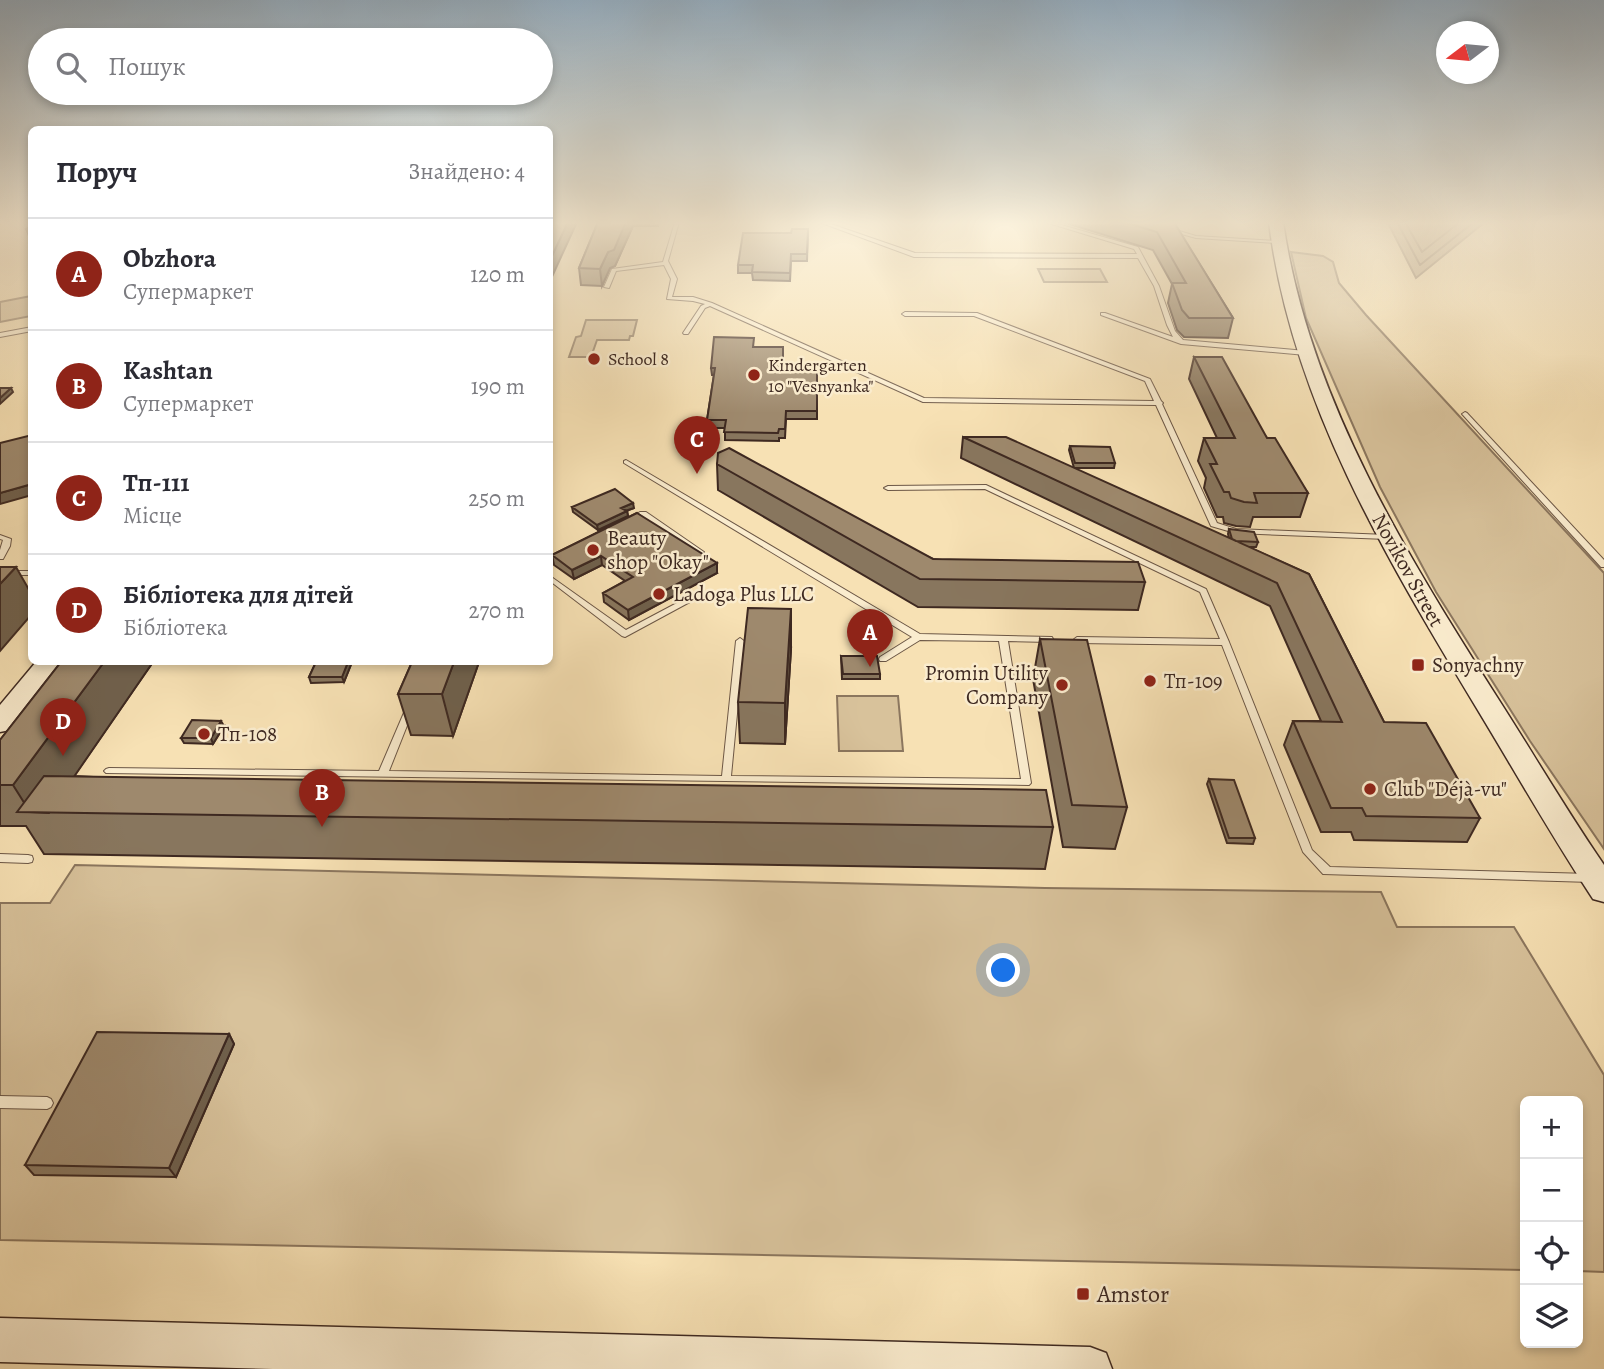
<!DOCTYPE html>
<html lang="uk">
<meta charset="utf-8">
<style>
:root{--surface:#fff;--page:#f2f2f3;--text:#2b2b33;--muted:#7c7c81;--line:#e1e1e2;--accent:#8f2418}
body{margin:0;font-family:Alegreya,serif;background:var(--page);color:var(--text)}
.controls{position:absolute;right:21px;bottom:21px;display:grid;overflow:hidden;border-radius:10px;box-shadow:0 4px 10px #0003}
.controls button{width:63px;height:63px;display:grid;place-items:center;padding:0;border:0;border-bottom:2px solid var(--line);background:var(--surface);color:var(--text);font:35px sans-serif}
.compass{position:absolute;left:1436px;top:21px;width:63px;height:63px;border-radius:50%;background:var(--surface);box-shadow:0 4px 10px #0003;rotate:254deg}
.you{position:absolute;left:1004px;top:971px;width:24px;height:24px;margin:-18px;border:5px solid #fff;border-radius:50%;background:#1a73e8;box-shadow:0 0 0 10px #1a73e833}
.badge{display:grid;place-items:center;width:46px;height:46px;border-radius:50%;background:var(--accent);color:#fff;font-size:23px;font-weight:700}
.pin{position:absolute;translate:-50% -58px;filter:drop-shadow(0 2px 4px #0008)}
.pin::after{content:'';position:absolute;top:37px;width:24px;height:21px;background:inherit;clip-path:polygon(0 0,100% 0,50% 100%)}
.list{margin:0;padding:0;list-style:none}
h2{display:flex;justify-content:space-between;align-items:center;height:91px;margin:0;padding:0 28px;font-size:30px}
h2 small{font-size:23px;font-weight:400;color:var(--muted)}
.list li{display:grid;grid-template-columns:46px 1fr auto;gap:21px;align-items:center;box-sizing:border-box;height:112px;padding:0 28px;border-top:2px solid var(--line)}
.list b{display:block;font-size:26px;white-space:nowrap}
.list p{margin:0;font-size:23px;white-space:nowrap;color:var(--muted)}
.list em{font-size:23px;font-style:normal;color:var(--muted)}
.icon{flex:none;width:38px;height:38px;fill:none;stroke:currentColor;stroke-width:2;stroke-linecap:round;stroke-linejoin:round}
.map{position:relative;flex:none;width:1604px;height:1369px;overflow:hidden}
.search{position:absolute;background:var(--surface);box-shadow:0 4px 10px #0003;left:28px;top:28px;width:525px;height:77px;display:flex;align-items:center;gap:18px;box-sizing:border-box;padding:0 24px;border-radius:38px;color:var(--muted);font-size:26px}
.panel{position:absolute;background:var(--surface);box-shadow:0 4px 10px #0003;left:28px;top:126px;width:525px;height:539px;border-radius:10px}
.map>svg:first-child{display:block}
.green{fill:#d8c29b;stroke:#8b765e;stroke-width:2}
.water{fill:#b8a282;stroke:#87725b;stroke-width:2}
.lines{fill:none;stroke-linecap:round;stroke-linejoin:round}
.shore{stroke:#7b6652;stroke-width:2}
.lane-casing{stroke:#6c5746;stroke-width:2}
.secondary-casing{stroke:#3e2921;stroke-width:3}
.lane{fill:#faecce;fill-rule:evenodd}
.secondary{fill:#faecce;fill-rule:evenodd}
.wall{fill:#88765e;stroke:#3e2921;stroke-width:2}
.shaded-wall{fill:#6f604c;stroke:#3e2921;stroke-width:2}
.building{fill:#9e896d;stroke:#3e2921;stroke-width:2}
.poi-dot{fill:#8f2418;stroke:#faecce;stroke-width:2.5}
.labels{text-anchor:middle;stroke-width:5;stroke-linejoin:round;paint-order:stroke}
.far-poi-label{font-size:18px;fill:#3e2921;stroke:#faecce;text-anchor:start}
.poi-label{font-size:21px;fill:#3e2921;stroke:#faecce;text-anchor:start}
.street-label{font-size:21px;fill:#3e2921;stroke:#faecce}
.near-poi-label{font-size:24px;fill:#3e2921;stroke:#faecce;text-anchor:start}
</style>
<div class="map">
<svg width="1604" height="1369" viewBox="0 0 1604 1369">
<rect width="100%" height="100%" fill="#f7e1b4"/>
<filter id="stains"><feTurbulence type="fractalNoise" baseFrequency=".00286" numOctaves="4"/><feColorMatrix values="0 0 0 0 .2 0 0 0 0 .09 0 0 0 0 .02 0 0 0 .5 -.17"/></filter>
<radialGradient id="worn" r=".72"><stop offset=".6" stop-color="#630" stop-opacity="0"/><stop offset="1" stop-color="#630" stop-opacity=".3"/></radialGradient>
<!-- green -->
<path class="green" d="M1291 252 1323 256 1333 262 1339 283 1366 315 1604 573V849L1530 741 1436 592 1380 487 1306 318Z
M1038 269H1100L1107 282H1044Z
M31 296V316L0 322V302Z
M586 320H637L633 336H630L629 340H597L591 357H569L576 337 581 336Z
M837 696H898L903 751H839Z
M75 865 1045 888 1381 892 1397 927H1514L1604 1075V1272L1578 1271V1101H1525V1270L0 1240V903H50Z"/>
<!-- water -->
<path class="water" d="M1391 222H1485L1416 278 1389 225Z"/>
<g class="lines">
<!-- shore -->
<path class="shore" d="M1397 222 1420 265 1474 222
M1405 222 1422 252 1460 222"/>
<defs>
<path id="lane" d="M675 222H679L668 261 677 279 672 297H693L712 303 924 398 1154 401 1145 381 974 316H905L902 314 905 312 977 313 1150 379 1161 401 1163 403 1162 404 1217 523 1236 529 1387 535 1391 537 1387 539 1235 533 1211 526 1156 405 923 402 710 306 705 308 688 334H684L683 333 701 306 705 304 693 301 667 299 671 279 664 265 616 271 609 288 604 287 612 269 663 262Z
M819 222H825L915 253 1137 254 1134 249 1045 222H1051L1138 247 1159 286 1175 331 1183 340 1306 351 1309 353 1306 355 1181 344 1101 315V313H1105L1173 337 1167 325 1154 286 1138 258 914 257Z
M1169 228 1196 236 1278 241 1280 242 1278 243 1196 238 1167 230V229Z
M32 327V331L0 337V333Z
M1465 412 1467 413 1604 560V567H1601L1463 415 1462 414Z
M626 460 920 634 1052 637 1053 639 1052 641 1049 642 1008 641 1031 783 1029 785 106 773 104 771 106 769 109 768 379 771 406 708 410 705 414 708 389 771 722 776 736 641 740 638 744 641 731 776 1021 779 999 641 920 640 886 661H880L879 659 880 657 912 637 624 463V461Z
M986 485 1206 589 1229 642 1312 850 1330 867 1591 874 1595 875 1596 878 1595 881 1591 882 1323 874 1303 852 1222 645 1077 643 1073 640 1077 637 1220 639 1200 592 985 489 888 490 884 488 888 486Z
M640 512H646L704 552 703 554H697L643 517 630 522 626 520Z
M0 535 11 539 10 546 3 559H0V550L3 540 0 539Z
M0 571H32V575H0Z
M550 576 626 630 692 595H698L699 597 625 637 622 636 550 581Z
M0 854 28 855 32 856 33 859 32 862 28 863 0 862Z
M0 1096 47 1097 51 1099 53 1103 51 1107 47 1109 0 1108Z"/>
<path id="secondary" d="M1269 222H1283C1309 400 1409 559 1504 708 1537 760 1569 814 1604 865V902L1593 899C1553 838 1517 775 1479 712 1388 561 1291 401 1269 222Z
M36 662H62L10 730 0 732V705Z
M0 1318 1090 1347 1106 1353 1112 1369H273L0 1362Z"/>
</defs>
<!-- lane casing -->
<use href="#lane" class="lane-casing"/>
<!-- secondary casing -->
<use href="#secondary" class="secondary-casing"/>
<!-- lane -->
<use href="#lane" class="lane"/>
<!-- secondary -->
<use href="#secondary" class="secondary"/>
</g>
<!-- wall -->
<path class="wall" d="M598 222H659L658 226H633L615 266 610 268 602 286 581 285 579 268Z
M1063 222H1181V223H1174L1233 318 1228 338 1184 337 1177 330 1168 303 1172 284 1153 250Z
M32 226V240H31L26 229Z
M808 229 807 261H791L790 281 753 280 752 273H738V265L791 233Z
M754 347 795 371H817V419H786L785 438H779V441L725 440V428H707V420L714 375H712L711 368Z
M1194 357 1267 438 1308 493 1300 517H1253L1250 527 1236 526 1224 523 1223 517H1217L1204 488 1206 478 1198 461 1204 438H1217L1189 379Z
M963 437 1229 538 1228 534 1229 529 1258 542 1256 547H1248L1309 574 1384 722 1480 818 1467 842 1354 840 1351 832H1321L1284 745 1293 721H1321L1270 606 961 458Z
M1070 446 1115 463 1114 468H1074L1069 450Z
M717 464 933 559 1145 582 1138 610 918 607 718 490Z
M572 507 634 508 626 511H627L628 516 598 530 573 512Z
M637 513 717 573 629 620 604 602 603 593 625 581 602 565 574 579 554 565 552 555Z
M1040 639 1127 807 1115 849 1063 847 1033 679Z
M791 649 785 744 740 743 738 702Z
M841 656 880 674V679H842Z
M61 662H153L74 776 1053 827 1045 869 44 854 26 826H0V740Z
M316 662H352L344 682 311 683 309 677Z
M412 662H479L453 736 411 735 398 694Z
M224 726 213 744 184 743 181 738Z
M1209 779 1255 838 1253 844 1227 843 1207 784Z
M229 1034 234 1044 176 1177 34 1175 25 1165Z"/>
<!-- shaded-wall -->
<path class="shaded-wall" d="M568 222H577L550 281V260Z
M626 222H632L633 226 615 266 610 268 602 286 600 269 608 252Z
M11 388 13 392 0 404V398Z
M32 484V495L0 504V493Z
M633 503 634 508 622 512 621 508Z
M627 511 628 516 598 530 597 525Z
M601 556 602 565 574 579 572 570Z
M717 563V573L629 620 628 610Z
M16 567 32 595V614L0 651V584Z
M791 609V649L785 744V703Z
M104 662H153L49 813 30 812 13 785Z
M348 662H352L344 682 342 677Z
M454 662H479L453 736 442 694Z
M221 721 224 726 213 744 211 738Z
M229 1034 234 1044 176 1177 169 1168Z"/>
<!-- building -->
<path class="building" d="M550 222H568L550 260Z
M598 222H626L614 250 608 252 600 269 579 268Z
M1124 222H1174L1233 318H1189L1182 310 1172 283H1186L1157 232Z
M792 229H808L807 254H791L790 273 752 272 753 265H738L743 233H791Z
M714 337 754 338 753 347H783V364H796L795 371H817V411H786L785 429H779L778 433 724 432 726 420H707L715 368H711Z
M1194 357H1222L1267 438H1275L1308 493H1254L1257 503 1244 502 1231 498 1229 492H1224L1210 464H1217L1204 438H1235Z
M0 388H11L0 398Z
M32 435V484L0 493V443Z
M963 437H1006L1309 574 1384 722 1426 723 1480 818 1366 816 1362 808H1331L1293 721 1342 722 1277 583Z
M1070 446 1110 447 1115 463H1075Z
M729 448 933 559 1138 562 1145 582 920 579 717 464 718 453Z
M615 489 633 503 621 508 627 511 597 525 572 507Z
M637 513 717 563 628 610 603 593 633 577 601 556 572 570 552 555Z
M1229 529 1254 532 1258 542 1236 541 1232 539Z
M0 567H16L0 584Z
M748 608 791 609 785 703 738 702Z
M1040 639 1087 640 1127 807 1072 805Z
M841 656H877L880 674H843Z
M61 662H104L13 785H0V740Z
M316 662H348L342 677H309Z
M412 662H454L442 694H398Z
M192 720 221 721 211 738H181Z
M44 776 1046 790 1053 827 17 812Z
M1209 779 1234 780 1255 838H1229Z
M97 1032 229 1034 169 1168 25 1165Z"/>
<!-- sky -->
<linearGradient id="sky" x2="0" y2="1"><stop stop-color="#95adbf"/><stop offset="0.54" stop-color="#fbf2dd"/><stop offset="1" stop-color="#fbf2dd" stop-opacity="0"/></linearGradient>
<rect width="1604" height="413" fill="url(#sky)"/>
<!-- markers -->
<g class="poi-dot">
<circle cx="594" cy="359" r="7"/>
<circle cx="754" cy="375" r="7"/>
<circle cx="593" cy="550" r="7"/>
<circle cx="659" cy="594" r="7"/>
<rect x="1411" y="658" width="14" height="14" rx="3.5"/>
<circle cx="1150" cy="681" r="7"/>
<circle cx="1062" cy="685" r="7"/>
<circle cx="204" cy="734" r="7"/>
<circle cx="1370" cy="789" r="7"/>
<rect x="1076" y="1287" width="14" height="14" rx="3.5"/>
</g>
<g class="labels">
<!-- far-poi labels -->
<g class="far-poi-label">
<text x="608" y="365">School 8</text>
<text x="768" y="371">Kindergarten<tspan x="768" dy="21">10 "Vesnyanka"</tspan></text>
</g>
<!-- poi labels -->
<g class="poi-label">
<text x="607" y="545">Beauty<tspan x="607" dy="24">shop "Okay"</tspan></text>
<text x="673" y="601">Ladoga Plus LLC</text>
<text x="1432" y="672">Sonyachny</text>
<text x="1048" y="680" text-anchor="end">Promin Utility<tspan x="1048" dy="24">Company</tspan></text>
<text x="1164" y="688">Тп-109</text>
<text x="218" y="741">Тп-108</text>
<text x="1384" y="796">Club "Déjà-vu"</text>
</g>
<!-- street labels -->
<g class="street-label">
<text transform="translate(1408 570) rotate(61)" y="7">Novikov Street</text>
</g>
<!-- near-poi labels -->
<g class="near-poi-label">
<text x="1097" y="1302">Amstor</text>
</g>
</g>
<rect width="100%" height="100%" filter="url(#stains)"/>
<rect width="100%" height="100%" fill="url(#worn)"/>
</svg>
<div class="controls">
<button>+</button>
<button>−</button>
<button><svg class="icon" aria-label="locate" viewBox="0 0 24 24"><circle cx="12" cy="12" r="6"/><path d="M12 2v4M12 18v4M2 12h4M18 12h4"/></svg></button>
<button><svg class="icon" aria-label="layers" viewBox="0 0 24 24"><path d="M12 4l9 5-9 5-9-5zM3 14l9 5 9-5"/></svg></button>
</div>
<svg class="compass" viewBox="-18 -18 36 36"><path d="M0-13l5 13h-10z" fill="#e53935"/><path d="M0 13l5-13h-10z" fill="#7c7c81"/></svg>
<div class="you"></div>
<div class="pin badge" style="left:870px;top:667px">A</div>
<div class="pin badge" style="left:322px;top:827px">B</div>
<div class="pin badge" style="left:697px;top:474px">C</div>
<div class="pin badge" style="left:63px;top:756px">D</div>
<div class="search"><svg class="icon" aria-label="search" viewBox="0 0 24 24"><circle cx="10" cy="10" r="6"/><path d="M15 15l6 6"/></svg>Пошук</div>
<section class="panel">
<h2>Поруч<small>Знайдено: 4</small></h2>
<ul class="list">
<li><span class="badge">A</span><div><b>Obzhora</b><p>Супермаркет</p></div><em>120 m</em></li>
<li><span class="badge">B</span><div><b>Kashtan</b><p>Супермаркет</p></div><em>190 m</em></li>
<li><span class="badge">C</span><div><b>Тп-111</b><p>Місце</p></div><em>250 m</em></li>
<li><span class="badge">D</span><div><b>Бібліотека для дітей</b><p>Бібліотека</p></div><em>270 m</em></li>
</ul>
</section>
</div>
